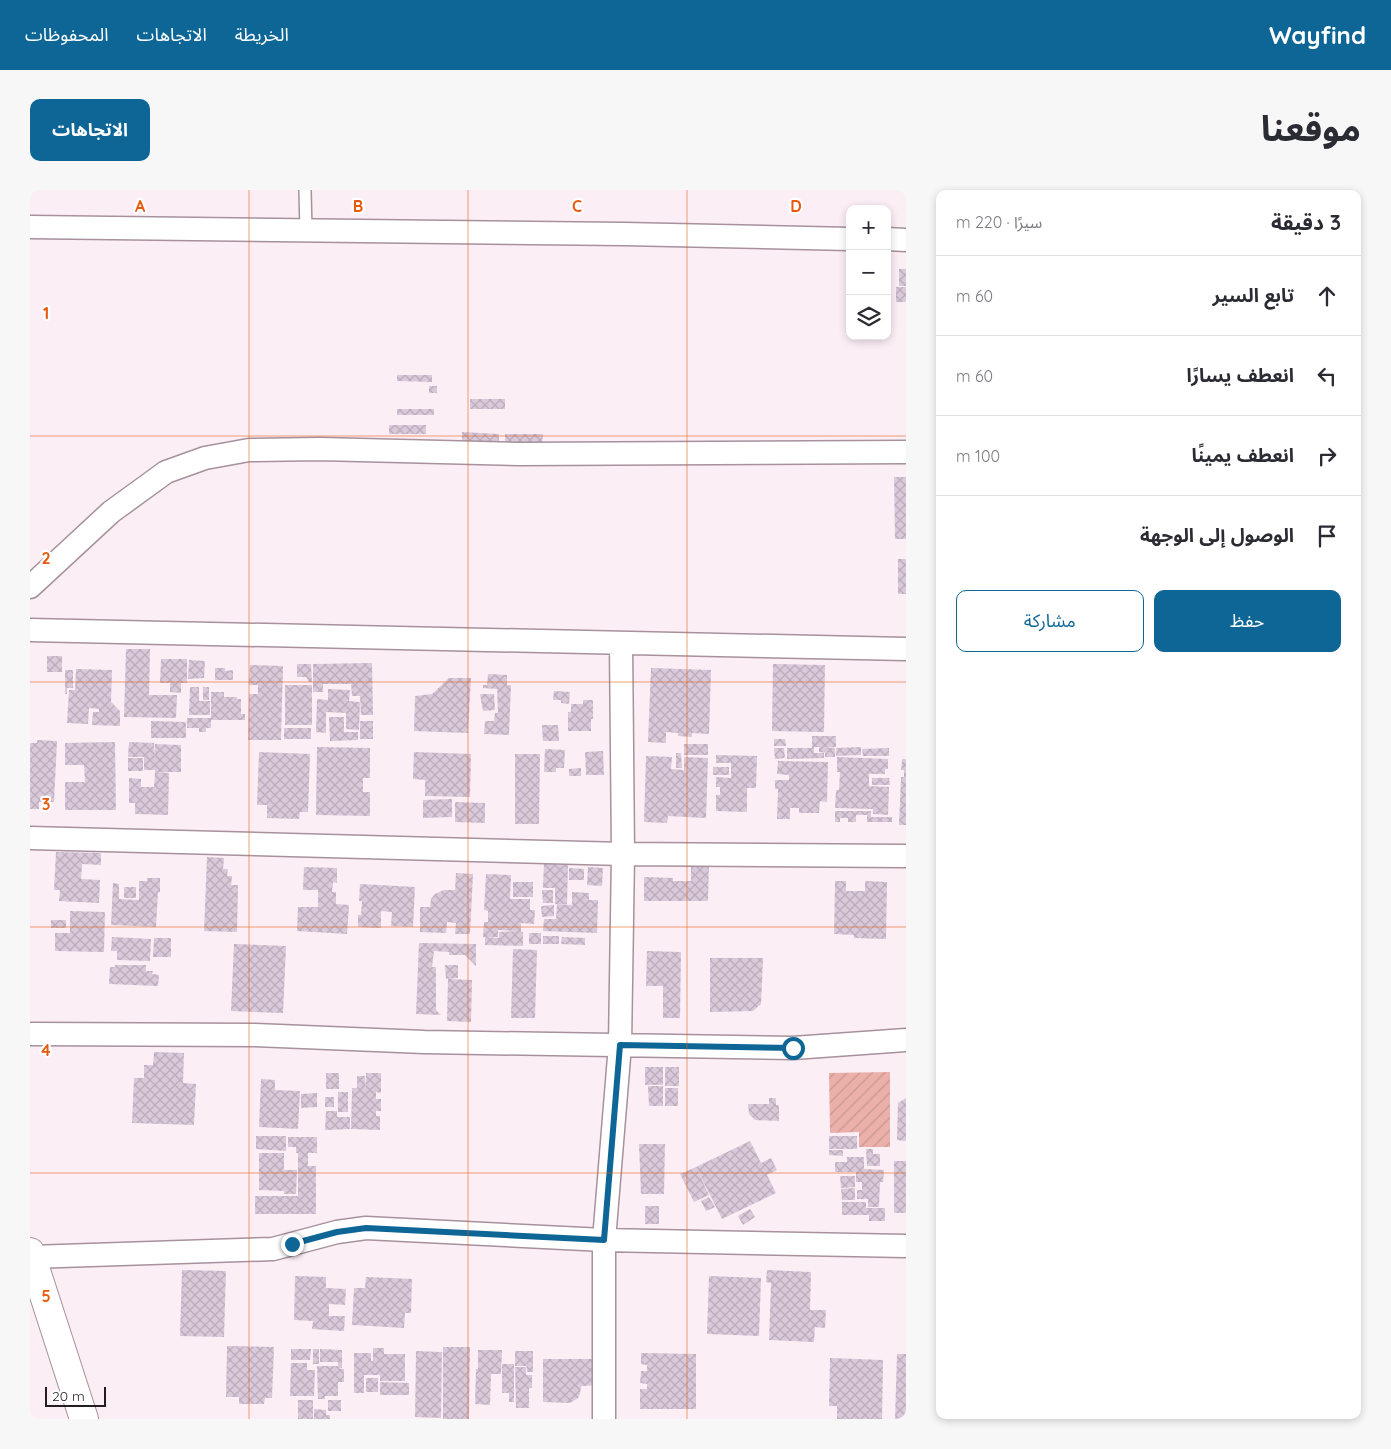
<!DOCTYPE html>
<html lang="ar">
<meta charset="utf-8">
<style>
:root{--surface:#fff;--page:#f7f7f7;--text:#2b2b33;--muted:#7c7c81;--line:#e1e1e2;--accent:#0e6697}
body{margin:0;font-family:Quicksand,"Noto Sans Arabic",sans-serif;background:var(--page);color:var(--text);direction:rtl}
.controls{position:absolute;right:15px;top:15px;display:grid;overflow:hidden;border-radius:10px;box-shadow:0 2px 8px #0003}
.controls button{width:45px;height:45px;display:grid;place-items:center;padding:0;border:0;border-bottom:1px solid var(--line);background:var(--surface);color:var(--text);font:25px sans-serif}
.scale{position:absolute;left:15px;bottom:12px;width:61px;box-sizing:border-box;padding-left:5px;border:2px solid #241c20;border-top:0;font-size:14px;line-height:18px;white-space:nowrap;color:#241c20;-webkit-text-stroke:4px #fff;paint-order:stroke}
.stop{position:absolute;width:15px;height:15px;margin:-11px;border:4px solid #0e6697;border-radius:50%;background:#fff}
.stop.end{background:#0e6697;border-color:#fff;box-shadow:0 1px 5px #0008}
.list{margin:0;padding:0;list-style:none}
h2{display:flex;justify-content:space-between;align-items:center;height:65px;margin:0;padding:0 20px;font-size:21px}
h2 small{font-size:16px;font-weight:400;color:var(--muted)}
.list li{display:grid;grid-template-columns:32px 1fr auto;gap:15px;align-items:center;box-sizing:border-box;height:80px;padding:0 20px;border-top:1px solid var(--line)}
.list b{display:block;font-size:19px;white-space:nowrap}
.list em{font-size:16px;font-style:normal;color:var(--muted)}
.actions{display:flex;gap:10px;padding:15px 20px}
.actions a{flex:1;padding:11px 0;border:1px solid var(--accent);border-radius:10px;text-align:center;font-size:18px;color:var(--accent)}
.actions .main{background:var(--accent);color:#fff}
.icon{flex:none;width:28px;height:28px;fill:none;stroke:currentColor;stroke-width:2;stroke-linecap:round;stroke-linejoin:round}
.map{position:relative;flex:none;width:876px;height:1229px;overflow:hidden;direction:ltr;border-radius:10px}
header{display:flex;align-items:center;gap:30px;box-sizing:border-box;height:70px;padding:0 25px;background:var(--accent);color:#fff}
header strong{font-size:24px}
nav{display:flex;gap:28px;margin-inline-start:auto;font-size:18px}
.intro{display:flex;align-items:center;justify-content:space-between;box-sizing:border-box;height:120px;padding:0 30px}
h1{margin:0;font-size:35px}
.button{padding:12px 22px;border-radius:10px;background:var(--accent);color:#fff;font-size:18px;font-weight:700}
main{display:flex;gap:30px;padding:0 30px}
aside{flex:1;background:var(--surface);border-radius:10px;box-shadow:0 2px 8px #0003}
.map>svg:first-child{display:block}
.garden{fill:url(#garden-furrows)}
.building{fill:url(#building-cross-hatch)}
.lines{fill:none;stroke-linecap:round;stroke-linejoin:round}
.lane-casing{stroke:#a6919c;stroke-width:14}
.street-casing{stroke:#a6919c;stroke-width:25}
.secondary-casing{stroke:#a6919c;stroke-width:30}
.lane{stroke:#fff;stroke-width:11}
.street{stroke:#fff;stroke-width:22}
.secondary{stroke:#fff;stroke-width:28}
.route{stroke:#0e6697;stroke-width:6}
.grid{fill:none;stroke:#e8590c;stroke-width:1;stroke-opacity:0.55}
.grid-label{font-size:16px;text-anchor:middle;font-weight:bold;fill:#e8590c;stroke:#fff;stroke-width:4.5;stroke-linejoin:round;paint-order:stroke}
</style>
<header>
<strong>Wayfind</strong>
<nav><a>الخريطة</a><a>الاتجاهات</a><a>المحفوظات</a></nav>
</header>
<div class="intro"><h1>موقعنا</h1><a class="button">الاتجاهات</a></div>
<main>
<aside>
<h2>3 دقيقة<small>سيرًا · 220 m</small></h2>
<ul class="list">
<li><svg class="icon" aria-label="ahead" viewBox="0 0 24 24"><path d="M12 20V5M6 11l6-6 6 6"/></svg><div><b>تابع السير</b></div><em>60 m</em></li>
<li><svg class="icon" aria-label="left" viewBox="0 0 24 24"><path d="M17 20v-9H6M10 6l-5 5 5 5"/></svg><div><b>انعطف يسارًا</b></div><em>60 m</em></li>
<li><svg class="icon" aria-label="right" viewBox="0 0 24 24"><path d="M7 20v-9h11M14 6l5 5-5 5"/></svg><div><b>انعطف يمينًا</b></div><em>100 m</em></li>
<li><svg class="icon" aria-label="arrive" viewBox="0 0 24 24"><path d="M6 21V4h12l-3 4 3 4H6"/></svg><div><b>الوصول إلى الوجهة</b></div></li>
</ul>
<div class="actions"><a class="main">حفظ</a><a>مشاركة</a></div>
</aside>
<div class="map">
<svg width="876" height="1229" viewBox="0 0 876 1229">
<defs>
<pattern id="garden-furrows" width="10" height="10" patternUnits="userSpaceOnUse" patternTransform="scale(1.25)"><rect width="10" height="10" fill="#eab0a9"/><path d="M-1 1l2-2M0 10L10 0M9 11l2-2" fill="none" stroke="#c99791"/></pattern>
<pattern id="building-cross-hatch" width="8" height="8" patternUnits="userSpaceOnUse" patternTransform="scale(1.25)"><rect width="8" height="8" fill="#d9c9da"/><path d="M0 0l8 8M0 8l8-8" fill="none" stroke="#baacbb"/></pattern>
</defs>
<rect width="100%" height="100%" fill="#fceef5"/>
<!-- garden -->
<path class="garden" d="M860 882V957H829V942L800 943 799 883Z"/>
<!-- building -->
<path class="building" d="M869 79H876V96H869Z
M866 97H876V112H866Z
M367 185H402V192L367 191Z
M399 196H407V203H399Z
M440 209H475V219H440Z
M367 219H404V225H367Z
M359 235H396V244H359Z
M432 242 469 244V252L432 251Z
M475 244H513L512 253 475 252Z
M864 287H876V349H865Z
M868 369H876V404H868Z
M96 459H120L119 505H147L146 528 94 527Z
M17 466H32V482H17Z
M131 469H157V493H151V503L140 502V493H130Z
M159 470 175 471 174 488 158 489Z
M342 473 343 525H331L330 506H322L321 494H293V502H283V474Z
M267 474H281L282 492H279L276 487H267Z
M743 474 795 475 794 542 742 541Z
M220 475 253 476 251 550H218L219 504H228V495H219Z
M185 478H195V481L203 480V490H185Z
M621 478 681 480 679 544 662 543V547L648 546V543L636 542V553L618 552Z
M46 479 82 480 81 512 90 521V536L62 535 63 522H69V519L59 518 58 534 37 533 39 500H45Z
M35 480H43V498H37V504H35Z
M458 484 477 485V495H481L479 545 454 544 455 531H464L465 523H468L467 499 453 498V495H457Z
M419 488H441L438 543 384 541 385 506 402 504Z
M255 495H282V535H255Z
M160 497H169V511H180V525H159Z
M173 497H179V510H173Z
M298 499 320 500 319 511 330 512 329 540 316 539V523L296 522V543L286 542 287 509 298 510Z
M524 501 540 502 539 514 531 513V510H523Z
M181 502H194V507H207V509H211V524H215V530H181V538H176V542H169V538H157V528H181Z
M450 504H464L465 520 453 521Z
M553 510H563V529H561V541H538V522H541V514H553Z
M299 527H314V542H328V550L300 551Z
M121 531 156 532V548H121Z
M330 531H343V549H330Z
M512 535H528L529 551H513Z
M254 538H281V549H254Z
M782 546H806V557H793L805 558V567H795V563H799L789 562V557H784V563H794V568L757 569V558H782Z
M744 549H755L756 556H744Z
M7 550 27 551 24 612H9V619H0V553H7Z
M85 552 86 620H35V592H55L54 575H35V553Z
M99 552 124 553V567L125 554 151 555V582H125V580H114V567H98Z
M654 554H678V565H654Z
M287 557 340 558V588H333V602H340V626L286 625Z
M831 557V565L806 566V558Z
M744 558H754L755 568 745 569Z
M859 558V566H833L832 559Z
M515 559 535 560 534 578H526V582H514Z
M573 561 574 585H556L555 562Z
M229 562 280 564 278 622H270L269 629 237 628V615H227Z
M384 562 441 564 440 607 395 606V590L383 589Z
M646 563H651L652 578H646Z
M485 564H510L509 634H485Z
M686 565 727 566 726 598H717V622L686 621V605H690V597H686V587L701 588V573H686Z
M616 566 642 567 641 579 654 580V567L678 568 676 628 638 626 637 633 614 632Z
M807 567 858 569V579H855V584H839V596L859 597 858 625 843 624V619L805 618 806 600H809L810 582H807Z
M98 568H113V581H98Z
M872 569H876V635H869L871 587H874V580H871Z
M748 571 798 572 797 612 790 611 789 623H769V618H760V629H747L748 599H745V590H759V585L747 584Z
M683 577H699V585H683Z
M551 578V586H539V579Z
M125 582 139 583 138 625 105 624V613H99V588L111 589V597H124Z
M842 588H859L860 595H842Z
M422 609V627L393 628V610Z
M425 612 455 613V633L425 632Z
M805 621H841V627H862V632H837V625H826V632H818V628H810V632H805Z
M26 662 71 663V675L52 674 51 689 70 690 69 713 29 711 30 700H24Z
M177 667 194 668 193 679H198L197 686H202L201 695H208L207 742 174 741Z
M514 671H526V675H538L537 714H525V698H513Z
M661 674H679L678 711H614V687L643 688V691H661Z
M274 677 307 678V693L303 692 302 702H306V714L319 715 317 744 267 741 268 717H288V700H273Z
M558 677 573 678 572 696 557 695Z
M539 678 554 679V690H539Z
M426 683 443 684 440 744H425L426 733 417 732 416 743 390 742V717H400L401 709 405 704 414 700H425Z
M456 684 481 685 480 709H500V720H505L504 734 491 733V742H493V756L455 755V747L469 748V742L487 741 468 740V747H453L454 732H458V721L454 720Z
M117 688H130V702H128L126 737 81 735 83 693 89 694V709L109 710V691H117Z
M805 691H816V701H835V691L857 692 856 749 824 748V745L804 744Z
M483 692H503V707H483Z
M330 694 385 697 383 737 361 736 362 722 351 721V738L328 737V725H331L332 711H329Z
M94 697H106V708H94Z
M512 700H523V713H513Z
M542 702 559 703V710H568L567 743 513 741 514 729H526L527 714 542 715Z
M524 715V726L512 727 511 716Z
M40 721 75 722 74 762 25 761V743H40Z
M21 730H36V738H21Z
M499 743H511V754H499Z
M513 746H529V754H513Z
M82 747 121 749 120 771 87 770V761H81Z
M532 747 555 748V755L531 754Z
M124 748H141V767H123Z
M389 753 446 754V776L435 765H419V762L404 761 402 777H406V820L411 825 386 824Z
M204 754 256 756 253 823 201 821Z
M483 759 507 760 505 828H481Z
M617 761 651 762 650 828H633V796H616Z
M680 768H733L731 814 723 821 680 822Z
M85 775H116V781H123L122 784 129 785 128 796 79 794 80 777H85Z
M415 775H428V788L416 789Z
M418 789 442 790 441 832 417 831Z
M124 862 154 863 153 893 166 894 164 935 102 933 104 888H114V875H123Z
M615 877H633V895H615Z
M635 877H649V896H635Z
M296 883H309V899H296Z
M336 883H351V903L346 902V909H351V921H346V926H350V940L321 939 322 898H327V886H335L336 901Z
M231 889 245 890V900L270 901 268 939 229 937Z
M618 896H633V916H619Z
M635 898H648V916H635Z
M308 902H318V922H308Z
M287 903V917L271 918V904Z
M295 907H304V917H295Z
M739 908H746V915H749V931L725 930 719 924 718 914H739Z
M876 908V951L867 950 868 913Z
M296 921H307V927H320V939L295 940Z
M226 946H256V961L226 959Z
M799 946H827V959H799Z
M258 947H287V963H278V976H286V1024H225V1006H268V963H266V957H258Z
M720 951 731 973 741 968 747 980 737 985 746 1003 692 1029 666 977Z
M609 954H635L634 1004H611Z
M836 959H843V964H850V976H837Z
M799 960H813V966L799 965Z
M229 963H254V980H267L266 1004H254V1001L229 1000Z
M817 967H834V979L854 980 853 992H850L849 1017H838V1009H827V1000H832V992H826V982H805V972H817Z
M864 971H876V1023H864Z
M666 977 679 1005 664 1012 650 984Z
M810 986H825V997L811 998Z
M825 998V1010H812L811 999Z
M679 1007 685 1017 676 1021 671 1011Z
M812 1012H836V1018H855V1031H839V1025H812Z
M615 1016H629V1034H615Z
M720 1019 725 1027 713 1035 708 1026Z
M152 1080 196 1081 194 1147 150 1146Z
M737 1080 781 1082 780 1120H796L795 1138 785 1137 784 1152 739 1150 741 1093 736 1092Z
M265 1086 296 1087V1098L316 1099 315 1115 299 1114V1126H315L314 1141 282 1139 283 1131 264 1130Z
M679 1086 731 1088 729 1146 677 1144Z
M336 1087 382 1089 381 1123H375L374 1138 322 1135 324 1098H335Z
M197 1156 244 1157 242 1208H235L234 1214H209V1207H196Z
M413 1157H440L439 1229H413Z
M343 1158H354V1164H375V1191H350V1185H334V1203H324V1163H341V1171H343Z
M261 1159H281L280 1170H261Z
M283 1159H289V1174H283Z
M290 1159 312 1160V1178L308 1179H314V1192H308V1206H295V1209H288L287 1176H308V1172H290Z
M448 1160H472L471 1184H461L460 1215 445 1214 446 1179H448Z
M386 1161 412 1162 411 1228 385 1227Z
M485 1161H503V1182H497L496 1172V1176H485Z
M611 1163 666 1164V1219H610V1199H617V1194L610 1193 611 1181H617V1175L611 1174Z
M867 1164H876V1229H865Z
M800 1168 853 1170 852 1229H807V1216H799Z
M513 1169H568L569 1195 551 1196 550 1204 548 1208 540 1213 513 1212Z
M261 1173H277V1180H285L284 1206H260Z
M472 1174H484V1212H479V1203H472Z
M485 1177H496V1185H502V1198H499V1218H486Z
M336 1188H348V1202H336Z
M350 1192 379 1193V1205H350Z
M268 1210H283V1229H268Z
M298 1210H311V1221H298Z
M284 1219 296 1220V1225H300V1229H284Z"/>
<g class="lines">
<defs>
<path id="lane" d="M275 0 276 41"/>
<path id="street" d="M0 37 594 44 820 49
M857 49 876 50
M0 397 81 322 136 282 175 268 219 260 290 259 489 264 876 262
M0 440 876 459
M0 648 593 664 876 666
M0 844 225 845 394 852 763 858 876 850
M1 1067 243 1059 307 1042 336 1038 574 1050 876 1056
M574 1229V1050L590 855 593 664 591 453"/>
<path id="secondary" d="M0 1062 54 1229"/>
</defs>
<!-- lane casing -->
<use href="#lane" class="lane-casing"/>
<!-- street casing -->
<use href="#street" class="street-casing"/>
<!-- secondary casing -->
<use href="#secondary" class="secondary-casing"/>
<!-- lane -->
<use href="#lane" class="lane"/>
<!-- street -->
<use href="#street" class="street"/>
<!-- secondary -->
<use href="#secondary" class="secondary"/>
</g>
<g class="lines">
<!-- route -->
<path class="route" d="M262 1054 307 1042 336 1038 574 1050 590 855 763 858"/>
</g>
<!-- grid -->
<path class="grid" d="M219 0V1229M438 0V1229M657 0V1229M0 246H876M0 492H876M0 737H876M0 983H876"/>
<g class="grid-label">
<text x="110" y="22">A</text>
<text x="328" y="22">B</text>
<text x="547" y="22">C</text>
<text x="766" y="22">D</text>
<text x="16" y="129">1</text>
<text x="16" y="374">2</text>
<text x="16" y="620">3</text>
<text x="16" y="866">4</text>
<text x="16" y="1112">5</text>
</g>
</svg>
<div class="controls">
<button>+</button>
<button>−</button>
<button><svg class="icon" aria-label="layers" viewBox="0 0 24 24"><path d="M12 4l9 5-9 5-9-5zM3 14l9 5 9-5"/></svg></button>
</div>
<div class="scale">20 m</div>
<div class="stop" style="left:763px;top:858px"></div>
<div class="stop end" style="left:262px;top:1054px"></div>
</div>
</main>
